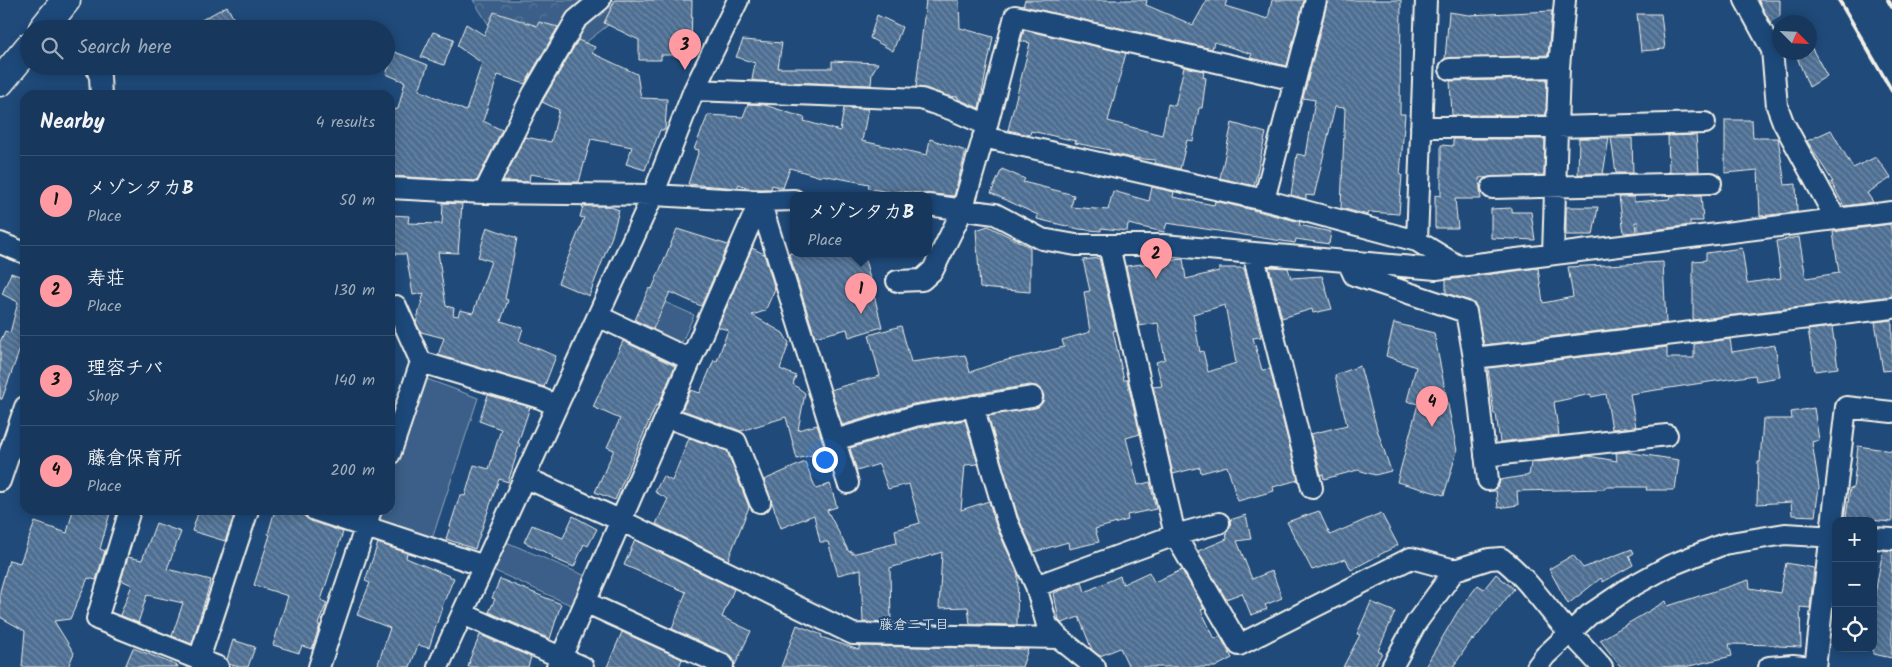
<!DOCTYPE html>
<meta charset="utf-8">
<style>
:root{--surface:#17385c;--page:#244365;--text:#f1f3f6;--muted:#9eacbb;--line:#365272;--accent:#ff9aa2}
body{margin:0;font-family:Kalam,"Klee One",sans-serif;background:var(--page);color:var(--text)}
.controls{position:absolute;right:15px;bottom:15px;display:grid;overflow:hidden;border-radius:10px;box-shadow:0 2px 12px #0003}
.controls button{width:45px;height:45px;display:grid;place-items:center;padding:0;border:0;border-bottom:1px solid var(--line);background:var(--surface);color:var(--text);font:25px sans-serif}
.compass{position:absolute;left:1772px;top:15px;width:45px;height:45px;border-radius:50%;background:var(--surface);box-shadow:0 2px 12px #0003;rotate:114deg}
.you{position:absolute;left:824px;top:459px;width:18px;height:18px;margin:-12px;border:4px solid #fff;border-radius:50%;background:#1a73e8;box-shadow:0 0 0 8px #1a73e833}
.badge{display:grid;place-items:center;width:32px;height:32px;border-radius:50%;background:var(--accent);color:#111;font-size:16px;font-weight:700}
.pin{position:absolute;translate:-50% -41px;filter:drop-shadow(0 1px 2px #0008)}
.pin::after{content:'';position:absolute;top:26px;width:18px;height:15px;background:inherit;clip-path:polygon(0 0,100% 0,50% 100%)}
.popup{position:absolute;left:790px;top:192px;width:142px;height:65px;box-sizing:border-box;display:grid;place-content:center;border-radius:10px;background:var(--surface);filter:drop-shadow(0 1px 4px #0005);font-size:16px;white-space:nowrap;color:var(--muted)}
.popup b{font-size:19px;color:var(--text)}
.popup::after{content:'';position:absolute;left:50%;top:100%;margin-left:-10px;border:10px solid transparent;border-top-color:var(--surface)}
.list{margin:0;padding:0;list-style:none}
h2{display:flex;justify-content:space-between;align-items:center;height:65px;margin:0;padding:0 20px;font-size:21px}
h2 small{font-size:16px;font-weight:400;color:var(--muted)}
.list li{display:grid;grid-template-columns:32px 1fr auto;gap:15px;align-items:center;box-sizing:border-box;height:90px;padding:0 20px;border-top:1px solid var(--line)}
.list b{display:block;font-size:19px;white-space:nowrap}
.list p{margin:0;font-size:16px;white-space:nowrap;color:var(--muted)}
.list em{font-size:16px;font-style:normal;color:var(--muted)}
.icon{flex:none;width:28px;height:28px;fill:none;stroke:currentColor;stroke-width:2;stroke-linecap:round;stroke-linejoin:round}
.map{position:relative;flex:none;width:1892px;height:667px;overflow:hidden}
.search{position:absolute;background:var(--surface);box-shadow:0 2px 12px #0003;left:20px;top:20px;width:375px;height:55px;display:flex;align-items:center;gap:12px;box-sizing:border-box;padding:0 18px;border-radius:28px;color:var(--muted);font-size:19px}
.panel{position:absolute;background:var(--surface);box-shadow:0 2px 12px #0003;left:20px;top:90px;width:375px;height:425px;border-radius:15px}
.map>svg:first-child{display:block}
.green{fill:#3a5f88;stroke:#97a8b8}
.forest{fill:url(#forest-crowns);stroke:#97a8b8}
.building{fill:url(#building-back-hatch);stroke:#f4f1e8;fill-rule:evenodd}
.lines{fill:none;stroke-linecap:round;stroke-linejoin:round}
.minor-casing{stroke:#f4f1e8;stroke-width:24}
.highway-casing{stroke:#f4f1e8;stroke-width:31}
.minor{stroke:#1f4a7a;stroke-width:20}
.highway{stroke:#1f4a7a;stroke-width:28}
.rail{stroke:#f4f1e8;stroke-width:4}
.labels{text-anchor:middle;stroke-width:4;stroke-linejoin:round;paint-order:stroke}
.neighbourhood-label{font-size:14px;fill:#f4f1e8;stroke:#1f4a7a}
</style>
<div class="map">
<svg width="1892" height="667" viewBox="0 0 1892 667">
<defs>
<pattern id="forest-crowns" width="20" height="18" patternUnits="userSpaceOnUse" patternTransform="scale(1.25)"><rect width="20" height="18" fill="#3a5f88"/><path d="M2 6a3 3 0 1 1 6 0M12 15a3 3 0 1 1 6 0" fill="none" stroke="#577699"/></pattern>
<pattern id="building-back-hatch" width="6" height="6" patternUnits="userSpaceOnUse" patternTransform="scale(1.25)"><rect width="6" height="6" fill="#4d6e92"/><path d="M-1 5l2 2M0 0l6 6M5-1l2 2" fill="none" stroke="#708aa6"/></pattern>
</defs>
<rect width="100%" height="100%" fill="#1f4a7a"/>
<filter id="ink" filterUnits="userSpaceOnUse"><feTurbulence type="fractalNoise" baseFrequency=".02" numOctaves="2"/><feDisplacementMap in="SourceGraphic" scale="10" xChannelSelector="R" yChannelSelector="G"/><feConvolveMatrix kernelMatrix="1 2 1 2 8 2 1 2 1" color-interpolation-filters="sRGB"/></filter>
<g filter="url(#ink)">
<!-- green -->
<path class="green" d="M660 300 694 315 682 342 672 344 647 331Z
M416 375 478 398 432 539 369 518 371 510H390V454Z
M497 538 595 580 582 610 484 566Z"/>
<!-- forest -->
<path class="forest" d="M473 0H636L616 19 541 77 499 41Z"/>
<!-- building -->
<path class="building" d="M615 0H692L691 55H661V60H639V40L604 23Z
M926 0H959L960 28 993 37 979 108 958 99V97L948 96 925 88 916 87Z
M1025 0H1147L1146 5 1193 25 1207 0H1227L1225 6 1268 19 1272 0H1304L1287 66 1250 58 1252 54 1214 42 1212 49 1023 6Z
M1328 0H1401L1400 114H1405L1400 175H1402L1399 214 1369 212 1368 215 1341 208 1345 108 1335 107 1314 196 1306 195V199L1291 195 1297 154 1306 156 1315 100 1303 98Z
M1758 0H1780V16L1770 22Z
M227 6 239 29H185Z
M1552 11 1548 55 1445 59 1449 12 1469 15Z
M494 12 537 26 539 22 558 27 525 84 498 75 483 121 502 130 477 181 390 176V110L398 109 405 82 386 74 395 52 428 65 419 90 466 111 482 63 457 46 466 24 484 35Z
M1637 14H1661L1665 49 1641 51Z
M877 15 902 27 893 51 870 38Z
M1024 30 1126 53 1108 121 1162 135 1168 104 1175 106 1184 67 1204 71 1203 77 1206 78 1202 108H1199L1193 141 1187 140 1180 169 1155 163V160L1133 158 1110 153V150L1075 143 1076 141 1031 131 1030 135 1008 130 1030 43 1021 41Z
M433 32 454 39 444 65 421 57Z
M578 40 595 47 592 53 637 74 641 98 667 99 665 130H660L645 170 626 164 632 147 591 139 579 182H560L561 179 530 174 529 182 503 181 525 137 551 142 559 110 542 102Z
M743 40 782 43 778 68H832V61L878 63 872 73 871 85 756 81 752 80 755 63 736 57Z
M1810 45 1827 76 1809 87 1795 52H1810Z
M1547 79 1546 115H1452L1450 81Z
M748 104 765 105 805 118 804 121 840 131 844 108 868 109 862 141 927 155 930 139 966 151 954 196 898 191 897 194 868 188 869 184 822 175 821 177 790 168 783 188 772 185 771 189H751L739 184 737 188 688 184 699 150 694 149 708 115 743 117Z
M1725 120H1752L1753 138H1778L1785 185 1796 184 1797 212 1760 216 1758 170 1725 173Z
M1232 123 1266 133 1254 186 1220 178Z
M1831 130 1853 168 1876 157 1891 178 1867 193 1873 202 1844 206 1831 182H1833L1807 141Z
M1696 135 1699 171 1669 172 1668 136Z
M1579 138H1609L1603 174H1578Z
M1611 138H1632L1633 173H1616Z
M1453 139H1545L1544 175 1479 178 1481 199H1455L1458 228H1435V195L1441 196V145L1453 146Z
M1002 169 1025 179 1023 182 1074 195 1071 207 1108 210 1113 191 1149 201 1152 187 1174 192 1173 197 1214 205 1215 201 1261 212 1300 222 1299 225 1331 232 1329 244 1296 239 1295 243 1167 223 1164 232 1128 224 1127 231 1101 228V231L1079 229 1037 219 1038 215 991 193Z
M1701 195 1703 221H1690V225L1638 232V222H1635L1636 232 1624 233 1619 197H1634V202L1669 199 1670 196Z
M443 203 462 204 458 253 438 252 446 306 454 308 453 315 458 316 460 310 473 313 491 261 478 257 487 227 517 238 505 299 508 300 501 321 523 328 519 341 556 356 544 387 438 355 444 338 421 332 416 323 424 293 413 295 406 254H390V215L409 216 408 223 442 224Z
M583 206H608L619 210 612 236 589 296 558 283 584 218 580 217Z
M1566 207H1598L1593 235H1566Z
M1512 208V212H1531L1535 240 1491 238V209Z
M1890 224 1892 234V296L1693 320V261L1706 260V253L1742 248 1747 283 1781 278 1776 241 1799 237 1806 278 1839 273 1833 232Z
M988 226 1030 247V292L980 288 976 230Z
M677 229 728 245 701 306 670 292 653 329 635 320 649 288 652 289Z
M752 248 764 254 775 289 765 311 752 315 783 333 789 343 780 369 796 376 793 384 805 393 798 430 817 425 826 451 797 459 786 417 741 431 682 410 691 390 700 393 714 360 717 361 728 330 718 327Z
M789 253H850L851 257 864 255 882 327 849 337 847 329 815 337Z
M1099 258 1116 330 1113 331 1124 380H1127L1140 434 1126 438 1138 485 1150 482 1156 509 1127 515 1128 520 1095 529 1099 542 1069 549 1068 542 1034 552 1018 517 988 416 1039 406 1043 402 1044 396 1041 390 1036 386 1030 385 913 404 842 425 831 390 843 386 880 376 869 335 901 326 911 362 965 355 970 372 999 362 1064 347 1062 340 1090 332 1084 292 1090 291 1083 260Z
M1183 259 1186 279 1219 271V268H1244L1261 337 1253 338 1262 370 1270 369 1298 480 1273 487 1274 491 1238 501 1227 466 1201 473 1200 467 1173 474 1153 387 1162 386 1156 362 1165 359 1158 323 1139 326 1126 266ZM1225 305 1236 363 1208 372 1203 351 1200 352 1193 314Z
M1663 262 1666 323 1484 345 1475 305 1470 301 1446 293V280L1538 268 1543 303 1573 297 1568 267Z
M1269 267 1288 268 1291 278 1322 276 1332 309 1313 313 1312 309 1282 318Z
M11 273 25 278V335L2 399H0V342L5 331 10 333 18 302 2 294Z
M1892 320V370L1883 371 1875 322Z
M1394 323 1434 333 1457 451 1444 495 1397 482 1418 404 1407 401 1416 367 1386 356Z
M1832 327 1838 368 1815 371 1808 330Z
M1730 339 1732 352 1775 345 1780 377 1756 381 1755 375 1630 394 1636 427 1612 429 1606 394 1591 397V394L1554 402 1559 435 1500 442 1496 414H1494L1488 368 1667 347V358H1694V344Z
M623 341 675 366 658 406 656 405 615 500 595 492 614 450 607 447 620 419 593 407Z
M1360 366 1377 429 1391 471 1375 475 1358 470 1324 479 1323 474 1321 475 1311 434 1347 425 1335 375Z
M488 395 530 407 518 443 520 444 508 482 499 479 475 549 446 539 460 495 465 496 474 465 489 469 501 429 479 421Z
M1814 408 1819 440 1812 442 1819 487 1815 516 1792 515 1791 502 1757 504 1758 462H1760L1763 419H1792L1791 412Z
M965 420 978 464 965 465 961 510 989 501 996 526 1018 574 1017 625 970 624 968 607 939 608 942 552 890 568 891 623 863 622 861 569 838 575 828 542H820L814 515 781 528 764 480 805 462 816 489 830 484 837 507 827 510 849 552 852 551V554L897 543 895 530 920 523 909 484 888 489 879 464 857 471 850 448 918 428Z
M689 438 727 451 749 507 728 560 656 524 668 499 655 492 663 476 672 481Z
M1858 446 1892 451V522L1846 518 1850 488 1853 489Z
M1626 452 1679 460 1675 490H1646L1647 487H1605V489L1517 491 1518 505 1498 508 1496 491H1491L1499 485 1500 480 1529 475 1531 463 1588 456 1617 461 1616 453Z
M73 510H101L110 513 100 549 105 551 96 580 88 578 70 619 54 621 74 653 68 667H22L25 631 0 617V591L9 560 20 563 35 522 67 533Z
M199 510H236L225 541 192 531Z
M275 510H293L304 513V516L311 521 343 532 321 600 327 603 318 624 320 625 312 649 302 646 299 653 273 645 288 596 254 585 270 535 268 534Z
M1319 511 1330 535 1381 513 1398 545 1351 570 1346 559 1312 570 1287 522Z
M1246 515 1251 539 1237 541 1252 579 1272 571 1282 598 1265 605 1267 609 1251 615 1242 593 1226 599 1198 551 1227 539 1226 532 1230 526V520Z
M573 516 597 529 588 546 584 544 574 567 552 558 553 556 524 542 532 525 563 538Z
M156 523 181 532 167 569 211 580 192 644 172 636 183 603 147 595 138 623 120 615 132 585 121 580 128 557 142 560Z
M635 540 734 589 722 617 751 631 735 665 733 659 728 654 672 629 686 592 624 565Z
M378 543 407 553 406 558 454 578 443 604 429 648 418 645 410 667H377L390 628 357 615 370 583 365 581Z
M1632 549 1634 553 1629 556 1633 565 1603 582 1601 578 1568 604 1549 569 1573 555 1583 568Z
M1883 550 1892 551V658L1873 654V605Z
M1786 563 1814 568 1810 608 1800 607 1801 647 1778 646V645L1729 644 1732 656 1685 667H1621L1600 640 1666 601 1668 606 1749 580 1750 588 1780 593Z
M1182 570 1204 609 1201 610 1215 639 1220 636 1232 658 1215 667H1129L1120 648 1100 656 1092 650 1079 617 1062 623 1059 621 1054 593 1082 582 1085 592 1120 576 1123 584 1149 572 1154 582Z
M1496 574 1514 589 1473 641 1472 639 1453 667H1425L1458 611 1478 585 1484 589Z
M500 579 561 604 550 639 489 612 495 599 492 598Z
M1371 602 1395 612 1378 651 1382 653 1374 667H1343L1360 635 1357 634Z
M797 625 822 635 821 637 859 650V646L1028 649 1022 667H781Z
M622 632 682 659 679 667H607Z
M480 635 531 657 528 667H468L470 661H469Z
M233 640 255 647 248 667H239L229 664 227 659Z
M133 648 178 666V667H125Z"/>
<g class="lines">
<defs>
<path id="minor" d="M1745 0 1772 50 1777 106 1783 122 1836 219
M96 66 100 77 101 95
M1450 69 1559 67
M694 90 921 99 953 110 987 125
M1421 127H1557L1705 123
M983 137 1264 200 1417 241 1458 266
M390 188 484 193 653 195 760 201 848 483
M1492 188 1711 183
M484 193 533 94 576 20 600 0
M1264 200 1316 0
M928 205 995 214 1042 239 1076 245H1163L1436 269 1892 212
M1417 241 1426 0
M0 243 25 253
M1109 246 1175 535 1239 645 1411 558 1455 570
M1253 253 1312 488
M1553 254 1559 67 1565 0
M1348 262 1354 275 1466 312 1474 358
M897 281 922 280 933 270 962 211 987 125 1015 16 1295 80
M390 307 396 306 421 362 540 398 557 406
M598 316 691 360
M973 406 1007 521 1036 586 1047 625 1059 638
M666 417 736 442 760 502
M835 440 915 416 1032 397
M390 454 421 362
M1485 456 1667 435
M524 477 622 521 853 634 1059 638 1095 667
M1488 480 1474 358 1892 308
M0 481 25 407
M130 510 97 619 218 667
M315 510 484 566
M1873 538 1892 539
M1036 586 1175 535 1219 523
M585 602 723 665
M463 614 583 667
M199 659 248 510
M319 667 371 510
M438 667 653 195 694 90 738 0
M557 667 760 201 794 200
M1392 667 1416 623 1455 570 1489 559 1501 558C1524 575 1540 599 1559 621 1573 636 1588 651 1602 667
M1537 667 1545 656 1589 615 1629 588 1669 566 1724 544 1785 534 1836 537
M1769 667 1793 665 1811 667
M1815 667 1846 407 1892 412"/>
<path id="highway" d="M43 29 66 0
M0 82 29 47"/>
</defs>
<!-- minor casing -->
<use href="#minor" class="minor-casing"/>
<!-- highway casing -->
<use href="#highway" class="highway-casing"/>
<!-- minor -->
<use href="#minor" class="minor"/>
<!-- highway -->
<use href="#highway" class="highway"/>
<!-- rail -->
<path class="rail" d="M1839 0 1892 91
M1888 0 1892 7"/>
</g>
</g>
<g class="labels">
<!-- neighbourhood labels -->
<g class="neighbourhood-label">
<text x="914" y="629">藤倉二丁目</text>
</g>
</g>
</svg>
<div class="controls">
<button>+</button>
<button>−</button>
<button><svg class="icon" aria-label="locate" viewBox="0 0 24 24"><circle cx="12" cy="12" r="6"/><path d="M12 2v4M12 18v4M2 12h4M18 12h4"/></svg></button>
</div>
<svg class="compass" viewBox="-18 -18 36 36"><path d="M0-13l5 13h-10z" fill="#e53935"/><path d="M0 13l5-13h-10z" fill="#9eacbb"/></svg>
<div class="you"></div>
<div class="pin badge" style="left:861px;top:314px">1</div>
<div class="popup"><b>メゾンタカB</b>Place</div>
<div class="pin badge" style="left:1156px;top:279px">2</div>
<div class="pin badge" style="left:685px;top:70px">3</div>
<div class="pin badge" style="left:1432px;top:427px">4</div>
<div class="search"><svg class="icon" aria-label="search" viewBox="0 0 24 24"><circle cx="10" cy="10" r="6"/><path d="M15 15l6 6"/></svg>Search here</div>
<section class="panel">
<h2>Nearby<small>4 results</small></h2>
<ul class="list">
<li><span class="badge">1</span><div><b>メゾンタカB</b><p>Place</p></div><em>50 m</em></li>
<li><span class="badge">2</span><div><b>寿荘</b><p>Place</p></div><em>130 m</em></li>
<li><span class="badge">3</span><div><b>理容チバ</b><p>Shop</p></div><em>140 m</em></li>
<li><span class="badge">4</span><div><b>藤倉保育所</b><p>Place</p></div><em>200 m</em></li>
</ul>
</section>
</div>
